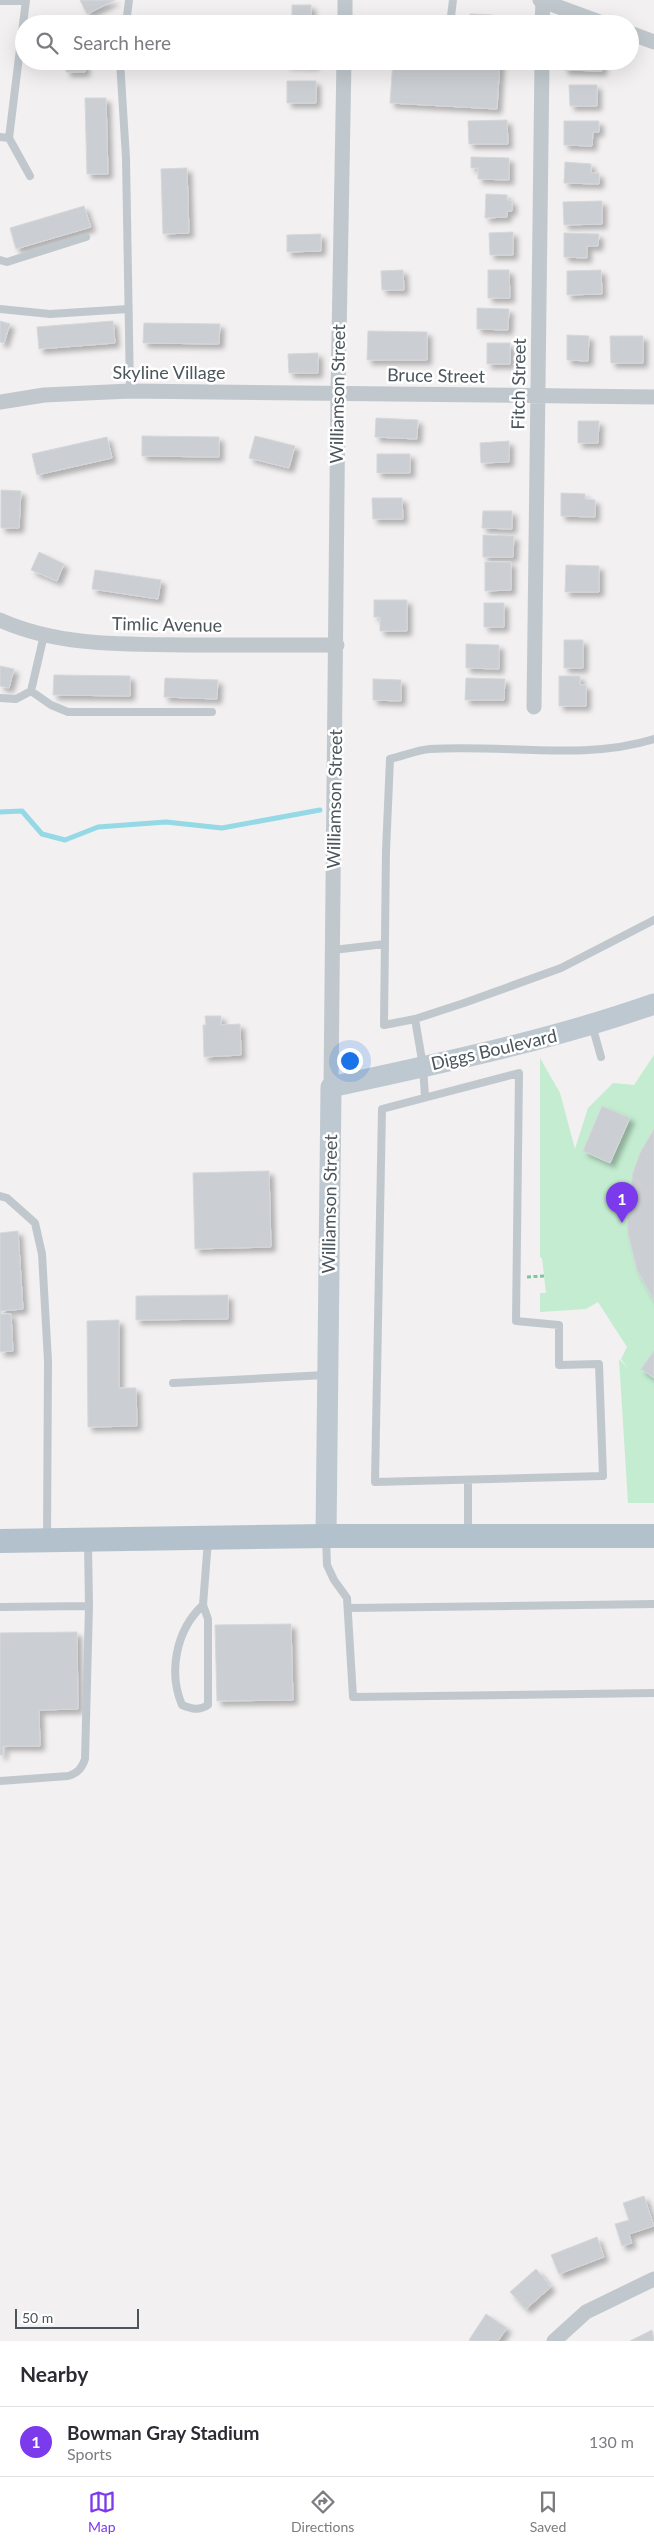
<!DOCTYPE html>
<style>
:root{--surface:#fff;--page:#f7f7f7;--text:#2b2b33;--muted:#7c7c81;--line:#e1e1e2;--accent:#7c3aed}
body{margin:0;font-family:Lato,sans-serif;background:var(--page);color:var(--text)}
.scale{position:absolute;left:15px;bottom:12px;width:124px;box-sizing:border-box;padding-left:5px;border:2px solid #4a555c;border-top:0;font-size:14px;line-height:18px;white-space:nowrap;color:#4a555c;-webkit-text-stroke:4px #fff;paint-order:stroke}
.you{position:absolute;left:349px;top:1060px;width:18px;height:18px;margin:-12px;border:4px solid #fff;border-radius:50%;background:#1a73e8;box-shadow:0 0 0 8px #1a73e833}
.badge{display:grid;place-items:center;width:32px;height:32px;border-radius:50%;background:var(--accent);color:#fff;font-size:16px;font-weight:700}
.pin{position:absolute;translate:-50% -41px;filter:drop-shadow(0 1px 2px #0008)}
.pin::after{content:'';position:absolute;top:26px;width:18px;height:15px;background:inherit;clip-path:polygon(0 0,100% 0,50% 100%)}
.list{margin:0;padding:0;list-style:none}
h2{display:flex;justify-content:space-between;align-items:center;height:65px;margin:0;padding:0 20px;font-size:21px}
h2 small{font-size:16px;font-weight:400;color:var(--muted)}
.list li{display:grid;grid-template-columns:32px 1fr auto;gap:15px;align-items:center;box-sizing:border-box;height:70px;padding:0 20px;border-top:1px solid var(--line)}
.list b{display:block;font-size:19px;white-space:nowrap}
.list p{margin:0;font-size:16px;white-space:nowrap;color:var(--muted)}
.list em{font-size:16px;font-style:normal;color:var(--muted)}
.icon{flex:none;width:28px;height:28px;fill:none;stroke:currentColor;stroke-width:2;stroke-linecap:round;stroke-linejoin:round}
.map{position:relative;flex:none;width:654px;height:2341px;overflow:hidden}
.search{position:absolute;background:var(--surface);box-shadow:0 5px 20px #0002;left:15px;right:15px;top:15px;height:55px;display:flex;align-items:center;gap:12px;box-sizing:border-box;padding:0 18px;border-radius:28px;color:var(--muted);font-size:19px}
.sheet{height:135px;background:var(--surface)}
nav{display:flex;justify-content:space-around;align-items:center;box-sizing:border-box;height:70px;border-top:1px solid var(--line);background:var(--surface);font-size:14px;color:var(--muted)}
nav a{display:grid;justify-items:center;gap:2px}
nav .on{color:var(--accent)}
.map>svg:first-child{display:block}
.green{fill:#c3ecd0}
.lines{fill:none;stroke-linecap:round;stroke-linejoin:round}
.stream{stroke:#94d9e5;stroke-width:5}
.building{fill:#cbced2;stroke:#d5d7db;filter:url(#shadow)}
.path{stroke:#7ec79e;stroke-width:3;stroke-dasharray:4 2.5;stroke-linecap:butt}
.lane{stroke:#c0c8ce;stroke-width:8}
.street{stroke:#c0c8ce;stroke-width:15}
.secondary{stroke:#bec8d0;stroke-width:21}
.primary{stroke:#b2c1cc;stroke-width:24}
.labels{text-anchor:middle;stroke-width:5;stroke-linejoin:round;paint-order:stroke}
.street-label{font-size:18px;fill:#4a555c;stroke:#fff}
</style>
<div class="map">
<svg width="654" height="2341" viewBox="0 0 654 2341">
<defs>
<filter id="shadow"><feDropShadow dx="4.5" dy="4.5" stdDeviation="2.5" flood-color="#0004"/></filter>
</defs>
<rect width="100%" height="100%" fill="#f2f0f0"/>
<!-- green -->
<path class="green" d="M654 1055V1503H628L619 1359 628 1368 621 1359 627 1347 598 1302 586 1309 540 1312V1293H546L542 1258 540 1257V1058L560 1093 575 1149 588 1108 613 1083 634 1085Z"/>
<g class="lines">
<!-- stream -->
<path class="stream" d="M0 812 22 811 42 834 65 840 98 827 166 822 222 828 320 810"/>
</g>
<!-- building -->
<path class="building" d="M80 0H115L87 14Z
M292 5H311V24H292Z
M470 14 492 15V24H460L470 23Z
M66 61H85V72H66Z
M286 61H314V65L286 64Z
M393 61H500L497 109 390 103Z
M564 61H602V71L564 70Z
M287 81H316V103H287Z
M569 85H597V106H570Z
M85 98H106L108 174H87Z
M507 120 508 144H469L468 121Z
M564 121H599V132H593L592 146 564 145Z
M471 157 509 158V180L478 179V168H471Z
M565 162 591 164V173H599V184L564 183Z
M187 168 189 233 163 234 161 169Z
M486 194 507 195V200L512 201V211H507V217L485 218Z
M602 201V224L564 225 563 202Z
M84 206 91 227 16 249 10 228Z
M513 232V255H490L489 233Z
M564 233 599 234 598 246H587V258L564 257Z
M321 234V251L287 252V235Z
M403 270 404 290H382L381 271Z
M488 270H509L510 298H488Z
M601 270 602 294 567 295V271Z
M477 308 509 309 508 330 477 329Z
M0 321 10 324 4 343 0 342Z
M113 321 115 343 39 349 37 327Z
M144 323 220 324 219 344 143 343Z
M368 331 427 332V360H367Z
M567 335 589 336 588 361 567 360Z
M610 336H643V363H611Z
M487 343H510V364H487Z
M318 353V373H289L288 354Z
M376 418 418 420 417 439 375 437Z
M578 421H599L598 443H578Z
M142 436 219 437V457L142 456Z
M255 436 295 446 289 468 249 458Z
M107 437 112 458 37 475 32 454Z
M509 441V462L481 463 480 443Z
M377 454H410V473H377Z
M1 490 21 491 19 528H1Z
M561 493 585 494V499L595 500V517L561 516Z
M372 498H402L403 519H373Z
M483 511H512V529L482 528Z
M483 535 514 536 513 557H483Z
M39 552 64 564 57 581 31 570Z
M485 562H511V590L485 591Z
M566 565 599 566V592H565Z
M95 570 161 580 158 599 92 589Z
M374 600H407V631H380V617H374Z
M484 603H504V627H484Z
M564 640H583V668H564Z
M466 644 499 645V669L466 668Z
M0 666 14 669 9 688 0 686Z
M54 675 130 676V696L53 695Z
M559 676H580V685H586V706H559Z
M165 678 218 680 217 699 164 697Z
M466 678 505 679 504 700H465Z
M373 679 401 680V701L373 700Z
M205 1016H221V1025L240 1024 241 1055 204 1057 203 1025H206Z
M602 1106 630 1118 610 1163 583 1151Z
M654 1129V1300L637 1270 628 1234 627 1212 633 1173 640 1153Z
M269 1171 271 1247 195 1249 193 1173Z
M18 1231 23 1309 1 1311V1314H11L13 1351 0 1352V1233Z
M228 1295V1319L136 1320V1296Z
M119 1320V1388H136L137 1426 88 1427 87 1321Z
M654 1351V1378L641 1369Z
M291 1624 293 1700 217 1701 215 1625Z
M77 1632 78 1709 39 1710 40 1746H3V1755H0V1633Z
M644 2196 654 2226 629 2234 632 2243 622 2246 615 2224 629 2220 623 2203Z
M597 2237 604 2257 559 2274 551 2255Z
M536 2269 551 2287 526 2309 510 2292Z
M486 2314 507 2328 498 2341H470L469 2340Z
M652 2330 654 2341H630Z"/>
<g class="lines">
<!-- path -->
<path class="path" d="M527 1277 544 1276"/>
<!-- lane -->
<path class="lane" d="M0 1H26
M126 24 129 0
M450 24 453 0
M120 61 126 158 130 391
M0 137 9 138 26 0
M9 138 30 176
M0 260 7 262 86 237
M0 309 50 314 128 309
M31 691 51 705 68 712H212
M0 698 16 699 31 691 44 635
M654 739C584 761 503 744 430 749 417 750 403 756 390 759L386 851 384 1025 415 1019 464 1003 561 968 654 920
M333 950 385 944
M415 1019 423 1066 425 1097
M592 1025 601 1057
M519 1073 516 1321 559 1325V1365L599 1364 603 1476 375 1482 382 1109Z
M0 1196 7 1198 35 1223 42 1254 48 1361 47 1538
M173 1383 325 1375
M468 1480V1533
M326 1538 327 1565 334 1580 347 1598 353 1697 654 1693
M203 1605 208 1619V1705C199 1711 192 1709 182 1705 168 1672 176 1630 203 1605L208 1540
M0 1607 89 1606 88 1543
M348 1608 654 1604
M0 1781 68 1776C78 1773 82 1768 85 1759L89 1606"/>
<!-- street -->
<path class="street" d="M540 0 605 24
M345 24V0
M542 24 543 1
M630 33 654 42
M0 402 44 395 130 391 654 397
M0 620C60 647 127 644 191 645 240 645 288 645 337 645
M534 707 542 61
M331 1087 338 393 344 61
M554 2341 586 2312 654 2279"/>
<!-- secondary -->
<path class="secondary" d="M326 1536 331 1087C440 1063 549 1041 654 1004"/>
<!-- primary -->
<path class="primary" d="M0 1541 326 1536H654"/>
</g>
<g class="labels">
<!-- street labels -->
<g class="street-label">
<text x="169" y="379">Skyline Village</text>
<text transform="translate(436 376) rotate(1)" y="6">Bruce Street</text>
<text transform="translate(519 384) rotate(-89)" y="6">Fitch Street</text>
<text transform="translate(338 394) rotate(-89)" y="6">Williamson Street</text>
<text transform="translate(167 625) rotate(1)" y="6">Timlic Avenue</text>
<text transform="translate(335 799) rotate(-89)" y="6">Williamson Street</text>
<text transform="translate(494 1050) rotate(-13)" y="6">Diggs Boulevard</text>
<text transform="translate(330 1204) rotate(-89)" y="6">Williamson Street</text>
</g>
</g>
</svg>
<div class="scale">50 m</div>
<div class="you"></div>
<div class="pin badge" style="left:622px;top:1223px">1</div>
<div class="search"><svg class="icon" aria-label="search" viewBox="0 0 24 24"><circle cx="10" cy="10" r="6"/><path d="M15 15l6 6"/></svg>Search here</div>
</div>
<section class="sheet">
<h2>Nearby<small></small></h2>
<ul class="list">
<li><span class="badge">1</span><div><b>Bowman Gray Stadium</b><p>Sports</p></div><em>130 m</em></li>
</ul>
</section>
<nav>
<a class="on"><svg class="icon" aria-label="map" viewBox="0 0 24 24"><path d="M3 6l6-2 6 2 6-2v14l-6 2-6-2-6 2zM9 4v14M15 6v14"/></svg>Map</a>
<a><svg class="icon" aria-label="directions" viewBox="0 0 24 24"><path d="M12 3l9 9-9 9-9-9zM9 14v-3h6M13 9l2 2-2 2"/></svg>Directions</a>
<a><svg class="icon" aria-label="saved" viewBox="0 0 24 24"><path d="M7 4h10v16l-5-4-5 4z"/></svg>Saved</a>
</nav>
